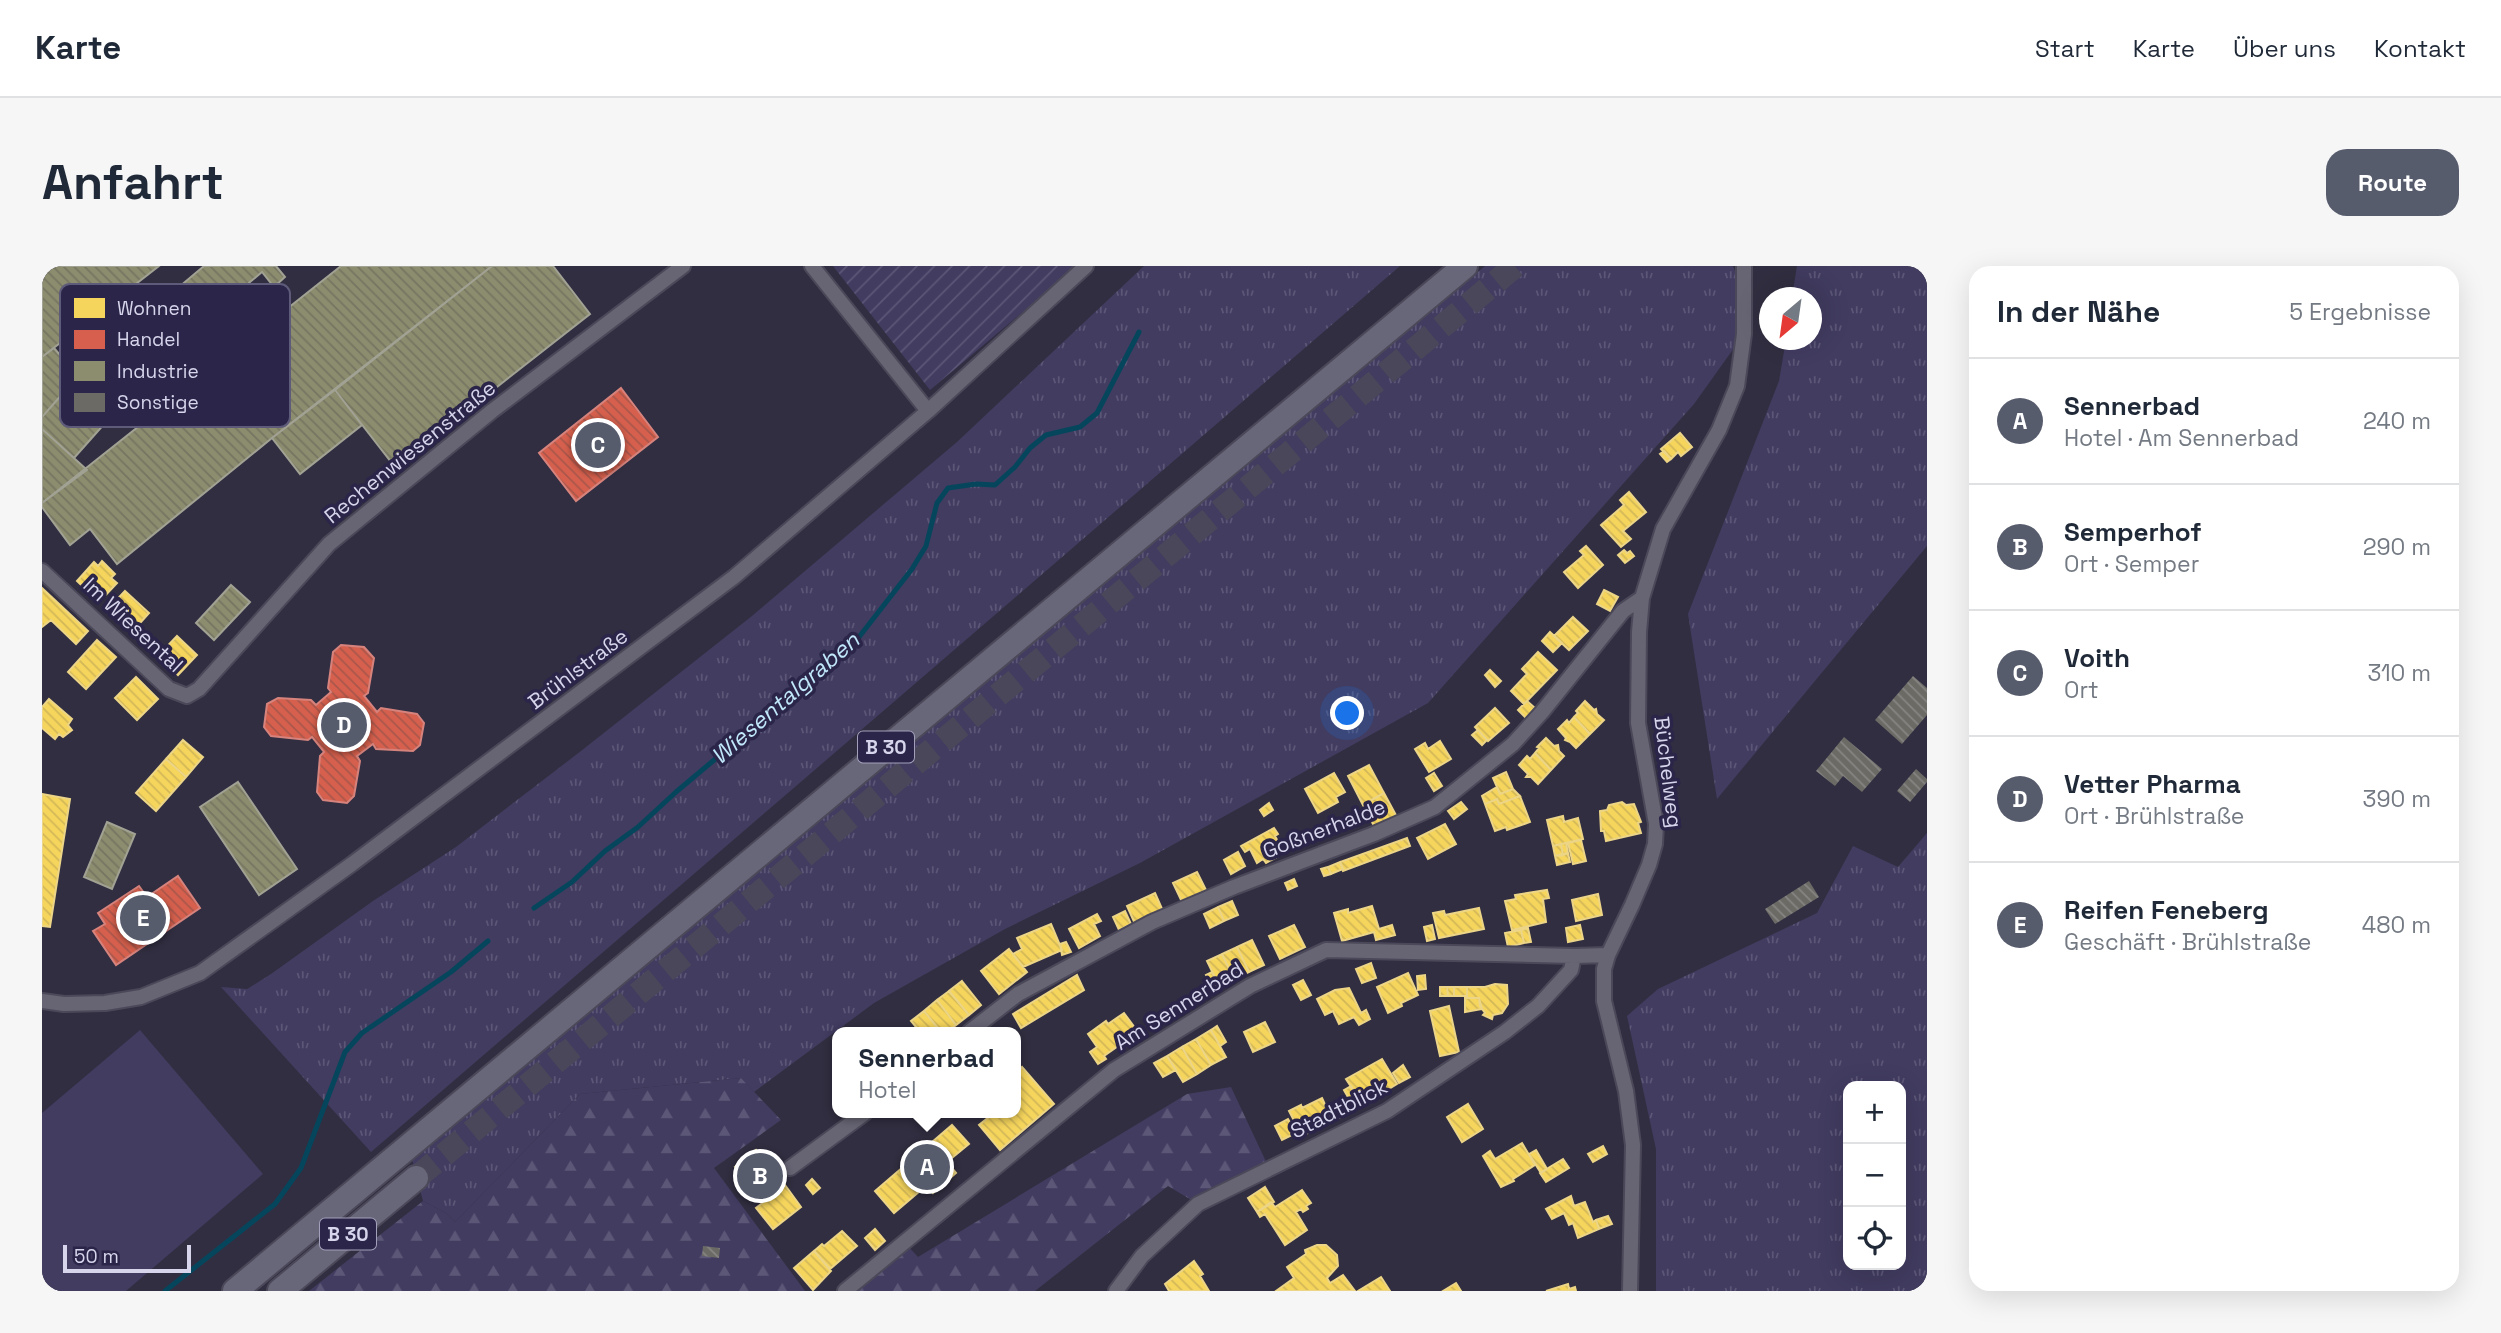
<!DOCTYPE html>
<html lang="de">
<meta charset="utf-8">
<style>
:root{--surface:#fff;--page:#f6f6f7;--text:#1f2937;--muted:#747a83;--line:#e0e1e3;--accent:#575c6d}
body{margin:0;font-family:"Space Grotesk",sans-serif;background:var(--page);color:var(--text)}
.controls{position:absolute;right:21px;bottom:21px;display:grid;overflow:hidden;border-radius:14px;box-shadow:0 7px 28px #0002}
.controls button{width:63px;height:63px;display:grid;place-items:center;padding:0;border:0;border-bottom:2px solid var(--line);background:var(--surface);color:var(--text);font:35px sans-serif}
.compass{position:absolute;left:1717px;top:21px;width:63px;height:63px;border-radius:50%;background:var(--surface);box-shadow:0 7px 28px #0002;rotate:209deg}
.scale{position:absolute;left:21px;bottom:18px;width:128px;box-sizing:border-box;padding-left:7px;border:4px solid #d6d5ec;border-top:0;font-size:19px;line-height:24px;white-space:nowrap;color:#d6d5ec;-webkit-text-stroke:5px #2b2649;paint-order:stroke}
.you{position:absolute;left:1306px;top:448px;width:24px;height:24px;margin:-18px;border:5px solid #fff;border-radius:50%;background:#1a73e8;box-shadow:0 0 0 10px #1a73e833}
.badge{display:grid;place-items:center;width:46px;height:46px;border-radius:50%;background:var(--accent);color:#fff;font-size:23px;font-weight:700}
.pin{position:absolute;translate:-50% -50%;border:4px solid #fff;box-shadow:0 2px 7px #0006}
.popup{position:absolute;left:790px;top:761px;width:189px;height:91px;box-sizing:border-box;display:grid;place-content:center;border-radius:14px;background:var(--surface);filter:drop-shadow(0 2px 5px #0005);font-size:23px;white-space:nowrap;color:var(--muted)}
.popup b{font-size:26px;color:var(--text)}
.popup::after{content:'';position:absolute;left:50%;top:100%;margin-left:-14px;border:14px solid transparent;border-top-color:var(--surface)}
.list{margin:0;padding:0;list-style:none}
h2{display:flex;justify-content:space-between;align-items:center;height:91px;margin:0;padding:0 28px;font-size:30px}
h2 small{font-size:23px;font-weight:400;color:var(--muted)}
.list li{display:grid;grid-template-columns:46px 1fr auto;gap:21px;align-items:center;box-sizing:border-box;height:126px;padding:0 28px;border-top:2px solid var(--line)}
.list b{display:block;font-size:26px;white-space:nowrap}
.list p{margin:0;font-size:23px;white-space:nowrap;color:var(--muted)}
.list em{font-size:23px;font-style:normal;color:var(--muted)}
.icon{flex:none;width:38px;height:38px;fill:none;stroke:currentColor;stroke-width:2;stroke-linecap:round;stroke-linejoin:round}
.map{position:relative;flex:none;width:1885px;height:1025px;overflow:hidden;border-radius:21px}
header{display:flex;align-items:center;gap:42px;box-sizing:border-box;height:98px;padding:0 35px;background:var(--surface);border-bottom:2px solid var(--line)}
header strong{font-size:33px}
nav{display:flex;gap:38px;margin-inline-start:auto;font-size:24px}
.intro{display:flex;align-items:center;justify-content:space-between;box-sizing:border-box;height:168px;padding:0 42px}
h1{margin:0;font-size:49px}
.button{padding:18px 32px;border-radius:21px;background:var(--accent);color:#fff;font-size:24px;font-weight:700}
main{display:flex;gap:42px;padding:0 42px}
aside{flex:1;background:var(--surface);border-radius:21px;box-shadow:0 7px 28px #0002}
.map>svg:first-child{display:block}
.grass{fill:url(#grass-tufts);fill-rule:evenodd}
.forest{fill:url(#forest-firs)}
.park{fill:#413c60}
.garden{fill:url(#garden-furrows)}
.homes{fill:url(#homes-back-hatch);stroke:#ecd587;stroke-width:2}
.shops{fill:url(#shops-back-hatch);stroke:#d6837d;stroke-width:2}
.industry{fill:url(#industry-back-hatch);stroke:#a2a294;stroke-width:2}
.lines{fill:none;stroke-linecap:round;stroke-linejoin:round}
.stream{stroke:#06465d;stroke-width:5}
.building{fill:url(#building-back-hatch)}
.highway-tunnel{stroke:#4a475b;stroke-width:24;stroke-dasharray:24 12;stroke-linecap:butt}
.street-casing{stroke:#4b4959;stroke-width:18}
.highway-casing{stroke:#4b4959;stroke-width:28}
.street{stroke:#676574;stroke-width:14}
.highway{stroke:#686679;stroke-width:24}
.labels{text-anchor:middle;stroke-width:7;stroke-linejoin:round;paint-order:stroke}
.shield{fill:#2b2649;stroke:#a3a0bb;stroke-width:2}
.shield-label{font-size:19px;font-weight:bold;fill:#d6d5ec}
.street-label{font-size:21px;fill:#d6d5ec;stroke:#2b2649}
.water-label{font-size:23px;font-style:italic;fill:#c0e7fa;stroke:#2b2649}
.key{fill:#2b2649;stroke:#5e5b7a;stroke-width:2}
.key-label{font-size:19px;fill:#d6d5ec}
</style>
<header>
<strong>Karte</strong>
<nav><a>Start</a><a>Karte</a><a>Über uns</a><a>Kontakt</a></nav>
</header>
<div class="intro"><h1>Anfahrt</h1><a class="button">Route</a></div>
<main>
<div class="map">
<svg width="1885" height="1025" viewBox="0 0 1885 1025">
<defs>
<pattern id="grass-tufts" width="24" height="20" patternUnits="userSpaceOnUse" patternTransform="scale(1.75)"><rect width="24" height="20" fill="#413c60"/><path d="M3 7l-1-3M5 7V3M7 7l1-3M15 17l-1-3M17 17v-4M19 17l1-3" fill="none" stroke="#5c5777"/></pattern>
<pattern id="forest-firs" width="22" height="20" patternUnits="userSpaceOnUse" patternTransform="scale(1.75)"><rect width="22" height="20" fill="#413c60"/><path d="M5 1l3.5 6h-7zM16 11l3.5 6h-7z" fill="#5c5777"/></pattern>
<pattern id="garden-furrows" width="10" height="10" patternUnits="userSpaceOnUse" patternTransform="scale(1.75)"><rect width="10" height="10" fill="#413c60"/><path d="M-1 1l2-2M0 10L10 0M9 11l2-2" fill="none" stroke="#5c5777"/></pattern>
<pattern id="homes-back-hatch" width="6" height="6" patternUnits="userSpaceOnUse" patternTransform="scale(1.75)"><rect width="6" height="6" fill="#f6d55c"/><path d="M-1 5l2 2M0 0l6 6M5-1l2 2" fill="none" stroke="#d2b758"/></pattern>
<pattern id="shops-back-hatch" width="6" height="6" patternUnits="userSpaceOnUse" patternTransform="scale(1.75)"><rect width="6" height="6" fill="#d6604d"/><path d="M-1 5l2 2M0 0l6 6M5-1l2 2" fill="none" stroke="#a9564b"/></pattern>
<pattern id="industry-back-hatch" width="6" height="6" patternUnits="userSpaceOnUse" patternTransform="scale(1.75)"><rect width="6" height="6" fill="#8c8c6e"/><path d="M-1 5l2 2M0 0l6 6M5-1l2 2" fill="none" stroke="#757562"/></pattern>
<pattern id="building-back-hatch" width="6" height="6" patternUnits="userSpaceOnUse" patternTransform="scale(1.75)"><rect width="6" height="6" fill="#6b6a65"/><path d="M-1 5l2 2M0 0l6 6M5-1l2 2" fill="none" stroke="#868583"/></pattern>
</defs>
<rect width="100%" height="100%" fill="#312e41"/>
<!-- grass -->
<path class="grass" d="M1102 0H1358L329 886 179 721 205 723 229 708 331 635 414 581 539 485 710 350 915 176Z
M1443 0H1691L1704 33 1702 68 1652 138 1386 437 1098 597 963 663 832 737 712 826 699 812 538 828 413 956 404 947 381 935 370 893Z
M1755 0H1885V280L1675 533 1646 348 1737 115 1744 74H1770V32L1750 31Z
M1885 567V1025H1614V883L1585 750 1616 723 1775 647 1811 580 1856 601ZM1806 820H1859V999H1806Z"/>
<!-- forest -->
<path class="forest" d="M699 812 739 854 672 902 763 1025H267L381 935 404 947 413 956 538 828Z
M1189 821 1227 902 1156 938 1126 920 993 1025H816L865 979 876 991 1145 828Z"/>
<!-- park -->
<path class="park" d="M98 764 221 908 84 1025H0V847Z"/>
<!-- garden -->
<path class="garden" d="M791 0H1031L1033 2 888 124Z"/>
<!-- homes -->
<path class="homes" d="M1638 167 1650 181 1639 190 1636 186 1629 193 1619 183Z
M1622 185 1629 193 1625 196 1618 188Z
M1587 226 1604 246 1581 265 1589 273 1579 281 1559 259 1582 239 1578 234Z
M1544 280 1561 299 1536 322 1522 306 1542 289 1538 285Z
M1582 284 1585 287 1588 285 1592 290 1583 297 1576 289Z
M60 295 73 308 69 312 75 317 57 336 35 315 52 296 56 300Z
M0 322 46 365 34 378 9 354 0 361Z
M1562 324 1576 331 1568 345 1555 338Z
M83 325 107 347 90 366 65 344Z
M1531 351 1546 365 1527 384 1512 370Z
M1508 366 1520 377 1511 386 1500 375Z
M135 370 155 389 136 409 116 390Z
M55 374 74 391 44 423 26 406Z
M1496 386 1515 404 1482 438 1469 425 1485 408 1480 403Z
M1448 404 1459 415 1453 421 1443 409Z
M94 411 116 433 95 454 73 432Z
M7 433 30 453 26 459 30 464 21 471 17 468 13 473 0 462V441Z
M1485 435 1493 442 1484 452 1476 444Z
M1543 435 1552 444 1554 443 1555 448 1562 454 1548 468 1532 451 1536 447 1534 445Z
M1453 442 1467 457 1446 475 1433 461Z
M1532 451 1548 468 1534 482 1528 476 1523 474 1524 472 1516 463 1525 454 1527 457Z
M1436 464 1445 474 1440 479 1430 469Z
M1504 472 1512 480 1516 479 1517 485 1522 490 1509 504 1493 487 1497 482 1495 481Z
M141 474 161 491 144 511 124 493Z
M1398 475 1409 493 1387 506 1373 483 1383 477 1386 483Z
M1493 487 1509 504 1496 518 1489 511H1484L1486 508 1477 499 1485 490 1488 493Z
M124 493 144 511 114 545 94 527Z
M1327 499 1342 527 1321 539 1306 510Z
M1464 506 1471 523 1458 528 1451 512Z
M1292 507 1303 526 1294 531 1296 536 1276 547 1263 523Z
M1392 507 1400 520 1392 525 1384 512Z
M1455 521 1458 528 1471 523 1478 530 1457 538 1455 533 1443 538 1440 530Z
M1342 527 1355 551 1333 562 1321 539Z
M0 528 28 533 8 661 0 660Z
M1478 530 1488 556 1465 564 1464 561 1453 565 1443 538 1455 533 1457 538Z
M1419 536 1425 543 1412 553 1406 545Z
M1580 536 1584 539 1592 538 1599 556 1596 557 1599 567 1564 575 1562 565H1559L1558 545 1565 544 1567 539Z
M1227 537 1231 544 1222 550 1218 544Z
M1521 550 1522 556 1536 552 1541 573 1511 580 1505 554Z
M1403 558 1414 578 1386 593 1375 572Z
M1232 562 1236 568 1233 570 1240 583 1233 587 1235 591 1224 597 1221 593 1215 597 1208 583 1203 586 1199 580Z
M1365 572 1368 580 1301 605 1298 596Z
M1539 574 1544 595 1531 598 1526 577Z
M1524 577 1526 587 1521 589 1519 578Z
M1519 578 1521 589 1513 590 1511 580Z
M1196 586 1203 600 1189 608 1182 594Z
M1526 587 1528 596 1515 599 1513 590Z
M1298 596 1301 603 1289 608 1286 601Z
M1286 601 1289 608 1282 610 1279 603Z
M1155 606 1164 624 1140 636 1131 617Z
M1252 613 1255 620 1246 624 1243 617Z
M1505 624 1507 632 1501 633 1504 656 1470 664 1463 635 1474 633 1473 629Z
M1113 627 1121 645 1093 658 1085 640Z
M1556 628 1560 649 1534 655 1530 634Z
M1190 635 1196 649 1182 655 1176 641Z
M1330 640 1337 663 1350 659 1353 669 1334 674 1332 666 1300 675 1292 647 1306 643V647Z
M1176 641 1182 655 1168 662 1162 648Z
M1437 642 1442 663 1397 672 1391 647 1402 645 1403 649Z
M1083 645 1089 658 1077 664 1071 651Z
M1055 648 1059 655 1052 658 1058 670 1037 682 1027 663Z
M1009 658 1020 684 981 701 971 688 980 683 975 672Z
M1252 659 1263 681 1238 693 1227 670Z
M1390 659 1393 673 1385 675 1382 661Z
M1538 659 1541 673 1526 676 1524 662Z
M1486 662 1489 676 1482 677 1479 664Z
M1479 664 1482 677 1466 681 1463 667Z
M1210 674 1222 699 1207 706 1195 681Z
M1024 676 1029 686 1020 689 1018 678Z
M1195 681 1207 706 1192 713 1180 688Z
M967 683 985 706 957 728 939 705Z
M1180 688 1192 713 1177 720 1165 695Z
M1329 697 1334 712 1320 717 1314 703Z
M1170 706 1177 720 1171 723 1164 709Z
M1366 707 1376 729 1359 737 1360 740 1346 747 1335 721Z
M1035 709 1042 724 979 762 971 748Z
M1383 709 1384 723 1376 724 1375 710Z
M1261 714 1269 729 1259 734 1251 719Z
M920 715 939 739 927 749 907 725Z
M1453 718 1465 719 1466 738 1460 747 1451 749 1450 753 1441 749 1443 747 1438 740 1437 732H1423V730H1425V721H1443Z
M1398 721H1405L1406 730H1398Z
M1405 721H1412V730H1406Z
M1412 721H1425V730H1412Z
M1307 722 1319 747 1324 744 1328 753 1317 759 1312 751 1297 758 1291 745 1283 749 1275 733 1293 724Z
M907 725 927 749 914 759 895 734Z
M1423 732H1437L1440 743 1423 746Z
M895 734 914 759 905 766H899L882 745Z
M1407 740 1417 786 1398 790 1388 745Z
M882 745 899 766H878L869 755Z
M1082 747 1096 766 1062 790 1064 793 1056 798 1048 786 1055 781 1046 768 1064 755 1066 758Z
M1223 756 1233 776 1211 786 1202 766Z
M1175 760 1184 776 1178 780 1169 764Z
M1169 764 1184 791 1169 799 1154 773Z
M1154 773 1169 799 1155 808 1140 781Z
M1140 781 1155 808 1141 816 1125 790Z
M1125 790 1134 804 1121 811 1112 797Z
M1340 793 1355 818 1321 839 1304 813Z
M1361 799 1368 811 1357 817 1351 807Z
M980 801 1012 838 958 884 937 859 952 847H974V806Z
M1309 820 1317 833 1310 838 1302 824Z
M1280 832 1285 843 1291 840 1297 852 1260 870 1247 845 1259 839 1260 842Z
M1426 838 1441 863 1420 876 1405 851Z
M1246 853 1254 867 1240 874 1233 860Z
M910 859 927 878 905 896 914 907 891 927 885 919 852 947 833 925Z
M1480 877 1493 899 1471 913 1472 915 1459 921 1441 890 1448 885 1453 893Z
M1561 880 1565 888 1551 896 1546 888Z
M714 884 743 919 721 936 693 901Z
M1494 884 1505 903 1499 907 1487 888Z
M1521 893 1527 902 1504 916 1498 907Z
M770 913 778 922 771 928 764 919Z
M743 919 759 941 731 963 714 942Z
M1223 921 1232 936 1215 946 1206 932Z
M1260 924 1269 937 1264 940 1266 943 1261 946 1259 943 1254 946 1265 964 1243 979 1223 948 1218 951 1215 946 1229 936 1233 941Z
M1529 930 1532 940 1543 936 1551 956 1554 954 1557 963 1536 972 1531 957 1527 959 1522 947 1510 953 1504 943Z
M1566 950 1570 958 1557 963 1554 954Z
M833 963 843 975 833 984 823 972Z
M800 965 815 980 788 1003 772 985 780 978 782 980Z
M1275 979H1284L1295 989 1296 1000 1285 1012 1288 1017 1301 1009 1313 1025H1234L1252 1012 1245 1001 1264 988 1263 984Z
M772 985 789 1005 771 1024 752 1002Z
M1152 995 1161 1008 1158 1010 1167 1025H1127L1123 1018Z
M1339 1011 1348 1025H1316Z
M1414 1017 1419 1025H1401Z
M1526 1018 1527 1023 1533 1021 1534 1025H1504Z"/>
<!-- shops -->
<path class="shops" d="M579 122 616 171 534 235 497 187Z
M299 379 322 381 332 392 326 427 322 430 335 446 339 442 375 448 382 457 378 479 371 485 334 483 331 478 315 490 318 495 312 530 305 537 281 534 275 526 278 490 282 486 270 471 266 474 229 470 222 461 225 438 236 432 269 434 274 439 289 426 286 422 291 386Z
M136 610 158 642 74 699 51 665 63 658 56 647 97 620 105 631Z"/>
<!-- industry -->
<path class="industry" d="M0 0H117L0 91Z
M162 0H234L243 11 232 21 220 6 158 58 131 26Z
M299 0H450L230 172 75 298 48 263 28 279 0 241V237Z
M450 0H511L548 48 353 201 293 124Z
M89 50 127 85 32 192 0 163V151Z
M12 82 36 110 0 151V91Z
M293 124 320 159 258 208 230 172Z
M0 163 45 204 0 237Z
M189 319 208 336 172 374 154 357Z
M196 516 255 603 217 629 158 541Z
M65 556 93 568 70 623 42 611Z"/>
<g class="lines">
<!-- stream -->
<path class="stream" d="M492 642 530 616 563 585 596 561 634 526 715 458 749 425 783 402 810 380 870 303 884 280 895 237 906 222 934 218 953 219 973 201 988 182 1004 169 1038 161 1055 147 1097 66
M123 1025 233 938 259 902 303 786 320 767 409 706 446 675"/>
</g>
<!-- building -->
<path class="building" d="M1871 410 1885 422V449L1860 478 1833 454Z
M1802 471 1840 503 1820 526 1801 510 1793 520 1774 505Z
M1874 503 1885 513V516L1868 536 1855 525Z
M1767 615 1777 631 1733 658 1723 643Z
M661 980 678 982 677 992 660 990Z"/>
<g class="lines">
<!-- highway-tunnel -->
<path class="highway-tunnel" d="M374 912 1473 0"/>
<defs>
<path id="street" d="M770 0 886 145
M0 305 127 423 145 430 157 423 287 278 450 145 641 0
M0 735 22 738 63 737 99 731 158 707 310 598 692 311 886 145 1044 0
M927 766 976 728 1110 656 1192 621 1332 568 1393 541 1471 478 1500 446 1581 345 1600 332
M748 902 823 847
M803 1025 1072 804 1208 720 1284 684 1532 690 1566 689
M1074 1025 1100 990 1156 938 1345 845 1463 766 1496 740 1529 704 1532 690
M1588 1025 1591 879 1584 825 1562 735V703L1566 689 1590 639 1607 599 1613 578 1614 558 1596 457 1597 366 1600 332 1621 263 1677 164 1695 120 1702 68V0"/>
<path id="highway" d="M193 1025 1423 0
M238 1025 374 912"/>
</defs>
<!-- street casing -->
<use href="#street" class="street-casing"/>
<!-- highway casing -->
<use href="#highway" class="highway-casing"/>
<!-- street -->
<use href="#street" class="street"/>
<!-- highway -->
<use href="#highway" class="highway"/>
</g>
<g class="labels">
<!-- shield labels -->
<g class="shield">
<rect x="816" y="465.5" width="56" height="31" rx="5"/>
<rect x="278" y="952.5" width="56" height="31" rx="5"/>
</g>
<g class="shield-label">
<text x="844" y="488">B 30</text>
<text x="306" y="975">B 30</text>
</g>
<!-- street labels -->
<g class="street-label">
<text transform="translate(368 186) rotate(-39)" y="7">Rechenwiesenstraße</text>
<text transform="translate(91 359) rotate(43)" y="7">Im Wiesental</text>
<text transform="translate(536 403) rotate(-37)" y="7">Brühlstraße</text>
<text transform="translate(1626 506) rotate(83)" y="7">Büchelweg</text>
<text transform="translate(1282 563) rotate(-21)" y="7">Goßnerhalde</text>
<text transform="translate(1137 740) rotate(-32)" y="7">Am Sennerbad</text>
<text transform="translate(1297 843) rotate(-27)" y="7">Stadtblick</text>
</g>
<!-- water labels -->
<g class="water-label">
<text transform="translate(743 432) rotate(-41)" y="8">Wiesentalgraben</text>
</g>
</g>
<!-- legend -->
<rect x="18" y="18" width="230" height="143" rx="10" class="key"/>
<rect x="32" y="32" width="31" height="20" fill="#f6d55c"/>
<rect x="32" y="64" width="31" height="19" fill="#d6604d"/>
<rect x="32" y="95" width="31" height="20" fill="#8c8c6e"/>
<rect x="32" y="127" width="31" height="19" fill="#6b6a65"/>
<g class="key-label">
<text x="75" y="49">Wohnen</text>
<text x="75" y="80">Handel</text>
<text x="75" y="112">Industrie</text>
<text x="75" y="143">Sonstige</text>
</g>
</svg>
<div class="controls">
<button>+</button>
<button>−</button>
<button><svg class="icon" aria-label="locate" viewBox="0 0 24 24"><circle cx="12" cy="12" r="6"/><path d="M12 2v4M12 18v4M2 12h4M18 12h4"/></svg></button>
</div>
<svg class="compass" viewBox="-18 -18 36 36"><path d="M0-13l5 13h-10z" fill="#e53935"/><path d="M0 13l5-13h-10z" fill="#747a83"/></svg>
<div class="scale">50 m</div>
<div class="you"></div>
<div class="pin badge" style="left:885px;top:901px">A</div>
<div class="popup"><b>Sennerbad</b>Hotel</div>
<div class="pin badge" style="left:718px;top:910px">B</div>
<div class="pin badge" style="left:556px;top:179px">C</div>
<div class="pin badge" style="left:302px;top:459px">D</div>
<div class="pin badge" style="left:101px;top:652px">E</div>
</div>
<aside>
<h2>In der Nähe<small>5 Ergebnisse</small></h2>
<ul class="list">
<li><span class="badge">A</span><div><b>Sennerbad</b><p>Hotel · Am Sennerbad</p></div><em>240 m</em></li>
<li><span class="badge">B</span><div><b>Semperhof</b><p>Ort · Semper</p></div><em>290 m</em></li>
<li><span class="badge">C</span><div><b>Voith</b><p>Ort</p></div><em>310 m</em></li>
<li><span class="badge">D</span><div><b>Vetter Pharma</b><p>Ort · Brühlstraße</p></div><em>390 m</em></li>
<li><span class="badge">E</span><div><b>Reifen Feneberg</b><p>Geschäft · Brühlstraße</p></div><em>480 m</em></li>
</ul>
</aside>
</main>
